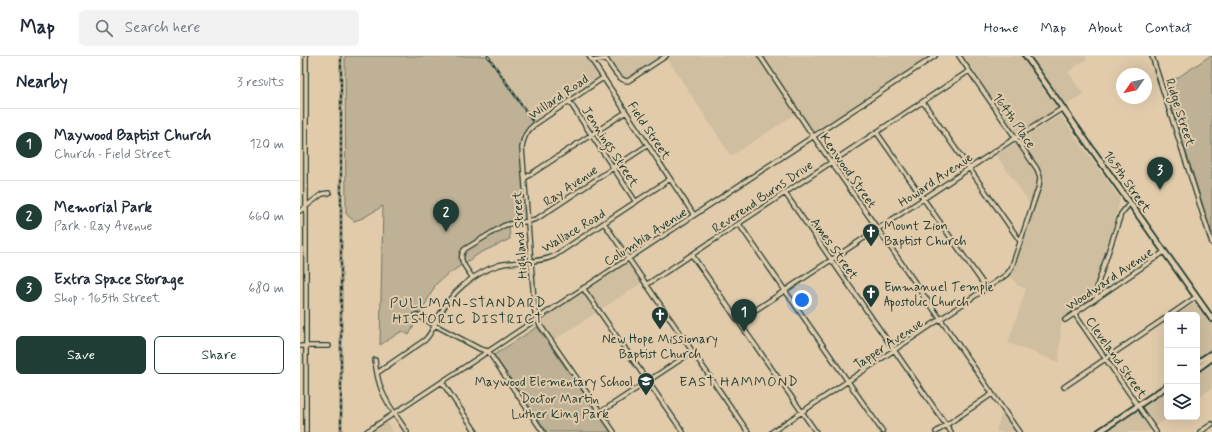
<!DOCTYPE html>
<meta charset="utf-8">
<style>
:root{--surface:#fff;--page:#f2f2f3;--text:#1f2937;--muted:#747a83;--line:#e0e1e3;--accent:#1f3d34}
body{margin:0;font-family:Mynerve,sans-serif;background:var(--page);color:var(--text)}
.controls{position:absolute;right:12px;bottom:12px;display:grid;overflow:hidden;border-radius:6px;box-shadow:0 4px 16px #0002}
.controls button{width:36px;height:36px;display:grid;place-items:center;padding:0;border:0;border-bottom:1px solid var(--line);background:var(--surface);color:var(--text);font:20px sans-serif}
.compass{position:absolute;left:816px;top:12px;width:36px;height:36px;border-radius:50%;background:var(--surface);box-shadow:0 4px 16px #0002;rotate:236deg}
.you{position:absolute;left:502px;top:244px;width:14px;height:14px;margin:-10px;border:3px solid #fff;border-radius:50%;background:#1a73e8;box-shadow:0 0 0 6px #1a73e833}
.badge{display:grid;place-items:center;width:26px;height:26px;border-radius:50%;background:var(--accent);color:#fff;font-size:13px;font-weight:700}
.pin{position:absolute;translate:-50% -33px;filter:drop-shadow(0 1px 2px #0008)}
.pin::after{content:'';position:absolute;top:21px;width:14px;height:12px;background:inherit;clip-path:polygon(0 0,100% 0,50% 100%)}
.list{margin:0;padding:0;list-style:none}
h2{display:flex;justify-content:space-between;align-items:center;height:52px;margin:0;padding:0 16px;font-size:17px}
h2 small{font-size:13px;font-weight:400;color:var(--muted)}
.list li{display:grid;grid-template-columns:26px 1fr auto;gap:12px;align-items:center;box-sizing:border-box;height:72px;padding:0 16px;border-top:1px solid var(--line)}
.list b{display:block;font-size:15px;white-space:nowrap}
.list p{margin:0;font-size:13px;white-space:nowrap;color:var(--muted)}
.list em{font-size:13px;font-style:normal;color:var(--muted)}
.actions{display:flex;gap:8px;padding:12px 16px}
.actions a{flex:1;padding:9px 0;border:1px solid var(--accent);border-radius:6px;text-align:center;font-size:14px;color:var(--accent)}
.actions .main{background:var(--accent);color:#fff}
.icon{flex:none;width:22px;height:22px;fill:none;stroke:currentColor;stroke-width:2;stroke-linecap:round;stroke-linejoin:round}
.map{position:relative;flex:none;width:912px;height:376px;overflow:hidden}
header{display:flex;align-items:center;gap:24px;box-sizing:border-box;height:56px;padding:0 20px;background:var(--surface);border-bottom:1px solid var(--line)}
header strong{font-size:19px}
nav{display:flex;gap:22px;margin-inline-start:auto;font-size:14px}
.search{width:280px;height:36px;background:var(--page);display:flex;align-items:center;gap:10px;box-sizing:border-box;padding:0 14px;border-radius:6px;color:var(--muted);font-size:15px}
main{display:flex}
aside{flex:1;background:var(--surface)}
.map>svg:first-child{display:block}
.built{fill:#cfbea0}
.green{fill:#beb196;stroke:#6e7765}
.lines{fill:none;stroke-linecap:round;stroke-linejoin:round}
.minor-casing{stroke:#1f3d34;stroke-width:6}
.major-casing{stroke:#1f3d34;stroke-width:8}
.minor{stroke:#e1cbab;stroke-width:3.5}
.major{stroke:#e1cbab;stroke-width:4.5}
.rail-casing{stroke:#1f3d34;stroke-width:2.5}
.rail{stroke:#e1cbab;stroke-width:1;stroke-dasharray:3;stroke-linecap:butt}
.labels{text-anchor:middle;stroke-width:4;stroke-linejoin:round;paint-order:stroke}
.street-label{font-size:13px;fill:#1f3d34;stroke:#e1cbab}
.poi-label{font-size:13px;fill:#1f3d34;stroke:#e1cbab;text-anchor:start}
.park-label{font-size:13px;fill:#274339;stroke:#e1cbab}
.neighbourhood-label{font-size:14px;letter-spacing:1px;fill:#1f3d34;stroke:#e1cbab}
</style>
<header>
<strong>Map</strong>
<div class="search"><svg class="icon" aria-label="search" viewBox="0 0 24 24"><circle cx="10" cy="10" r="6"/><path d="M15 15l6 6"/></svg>Search here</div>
<nav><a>Home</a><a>Map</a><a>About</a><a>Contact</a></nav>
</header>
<main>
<aside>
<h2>Nearby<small>3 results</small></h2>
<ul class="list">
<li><span class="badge">1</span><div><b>Maywood Baptist Church</b><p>Church · Field Street</p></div><em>120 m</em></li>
<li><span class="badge">2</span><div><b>Memorial Park</b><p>Park · Ray Avenue</p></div><em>660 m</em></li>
<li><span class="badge">3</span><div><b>Extra Space Storage</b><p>Shop · 165th Street</p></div><em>680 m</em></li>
</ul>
<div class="actions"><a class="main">Save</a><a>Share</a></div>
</aside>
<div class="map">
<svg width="912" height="376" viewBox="0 0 912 376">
<rect width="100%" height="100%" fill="#e1cbab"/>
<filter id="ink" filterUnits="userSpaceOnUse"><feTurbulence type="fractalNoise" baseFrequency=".025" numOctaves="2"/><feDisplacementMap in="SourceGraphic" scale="8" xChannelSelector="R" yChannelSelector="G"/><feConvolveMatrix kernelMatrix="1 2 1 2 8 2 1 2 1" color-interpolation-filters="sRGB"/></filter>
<g filter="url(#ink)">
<!-- built -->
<path class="built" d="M187 0H362L328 23 321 21 304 0 289 3 301 21 232 65Z
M366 0H459L497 57 431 100Z
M461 0H633L513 79Z
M660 0H725L761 51 716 81Z
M728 0H786L787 3 768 16 783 38 764 51Z
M760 59 820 143 814 169 795 230 792 248 761 267 759 306 708 287 726 233 717 229 710 219 734 153 696 99Z
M327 204 343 226 254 284 239 262Z
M898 245 912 265V296L897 306V259H876Z
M912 304V332L897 342V314Z
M867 331V361H869L847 376H800Z
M702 356 717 376H696Z
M86 364 93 376H67Z"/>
<!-- green -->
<path class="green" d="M45 0H187L234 69 223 86 228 165 209 168 210 183 180 197 145 220 136 228 109 279 102 275 80 289 83 150 63 162 54 165 46 158Z
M910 0H912V178L865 30Z
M237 271 311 376H247L194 299Z"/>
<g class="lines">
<defs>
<path id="minor" d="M6 0V376
M289 0 394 159
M460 0 513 80 719 376
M852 0 912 187
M292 5 306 3C311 10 318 25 328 25L366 0
M303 22 234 69C226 75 223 82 222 92L235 257 240 269 314 376
M269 45 336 146
M623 46 720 185
M577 77 687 233
M225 122 326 56
M485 137 651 376
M0 155 22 138 29 137
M304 167 448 376
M439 168 583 376
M392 199 516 376
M173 222C167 213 156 203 165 193L203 170C214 165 227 168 238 162L348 89
M346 229 669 15
M283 232 383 376
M796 242 798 227 821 158 830 147
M774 257 856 376
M116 259 180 293 188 295 243 376
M870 259 896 241
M765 264 864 196
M439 265 712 84 719 80 763 52
M0 290H29
M75 304C76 314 78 325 82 335 88 350 99 363 107 376
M77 317 125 284C132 277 135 268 139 260 151 236 174 217 199 209 217 204 237 208 254 200L370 123
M142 326 176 376
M764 331 867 261
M301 356 392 296
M66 376 635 0
M472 376 706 219 711 213 739 130 740 121 737 113 659 0
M636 376 692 338
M900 376 912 368"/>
<path id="major" d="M726 0 912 263
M897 307 912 297
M897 313 912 302
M799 376 867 330"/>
</defs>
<!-- minor casing -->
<use href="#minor" class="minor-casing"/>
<!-- major casing -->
<use href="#major" class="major-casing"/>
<!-- minor -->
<use href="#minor" class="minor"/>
<!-- major -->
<use href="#major" class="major"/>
<defs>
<path id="rail" d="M41 0V376
M188 0 232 64"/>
</defs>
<!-- rail casing -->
<use href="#rail" class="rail-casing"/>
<!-- rail -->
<use href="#rail" class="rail"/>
</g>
</g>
<!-- icons -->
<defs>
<symbol id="church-pin" viewBox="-11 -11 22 30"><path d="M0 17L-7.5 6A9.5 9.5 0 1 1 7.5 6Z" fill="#1f3d34" stroke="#e1cbab"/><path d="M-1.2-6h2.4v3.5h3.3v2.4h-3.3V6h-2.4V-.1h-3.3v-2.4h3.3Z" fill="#fff"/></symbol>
<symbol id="school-pin" viewBox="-11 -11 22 30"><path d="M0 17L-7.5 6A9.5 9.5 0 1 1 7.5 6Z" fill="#1f3d34" stroke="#e1cbab"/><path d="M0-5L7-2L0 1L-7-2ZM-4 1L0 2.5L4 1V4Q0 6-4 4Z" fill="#fff"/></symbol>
</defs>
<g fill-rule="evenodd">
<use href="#church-pin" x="561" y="166" width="20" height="27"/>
<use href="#church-pin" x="561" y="227" width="20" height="27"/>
<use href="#church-pin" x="350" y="249" width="20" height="27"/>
<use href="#school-pin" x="336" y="315" width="20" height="27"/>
</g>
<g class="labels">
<!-- street labels -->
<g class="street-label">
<text transform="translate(258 40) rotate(-34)" y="5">Willard Road</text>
<text transform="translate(881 56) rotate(72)" y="5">Ridge Street</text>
<text transform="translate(715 64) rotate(55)" y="5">164th Place</text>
<text transform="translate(350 74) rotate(56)" y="5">Field Street</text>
<text transform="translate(311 90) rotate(57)" y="5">Jennings Street</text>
<text transform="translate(549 114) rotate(55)" y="5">Kenwood Street</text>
<text transform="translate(635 123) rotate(-34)" y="5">Howard Avenue</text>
<text transform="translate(828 125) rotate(55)" y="5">165th Street</text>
<text transform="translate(270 129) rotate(-34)" y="5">Ray Avenue</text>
<text transform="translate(462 140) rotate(-34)" y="5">Reverend Burns Drive</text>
<text transform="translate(273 174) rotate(-31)" y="5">Wallace Road</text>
<text transform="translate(219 179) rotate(-94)" y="5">Highland Street</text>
<text transform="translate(345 180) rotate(-33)" y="5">Columbia Avenue</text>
<text transform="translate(535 192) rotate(55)" y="5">Ames Street</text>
<text transform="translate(809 222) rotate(-34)" y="5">Woodward Avenue</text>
<text transform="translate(588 287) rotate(-34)" y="5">Tapper Avenue</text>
<text transform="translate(817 301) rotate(55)" y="5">Cleveland Street</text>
</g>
<!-- poi labels -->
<g class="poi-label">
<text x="584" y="174">Mount Zion<tspan x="584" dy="15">Baptist Church</tspan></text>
<text x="584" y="235">Emmanuel Temple<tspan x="584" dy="15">Apostolic Church</tspan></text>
<text x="360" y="287" text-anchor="middle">New Hope Missionary<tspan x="360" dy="15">Baptist Church</tspan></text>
<text x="333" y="330" text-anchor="end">Maywood Elementary School</text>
</g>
<!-- park labels -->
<g class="park-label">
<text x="260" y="347">Doctor Martin<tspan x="260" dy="15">Luther King Park</tspan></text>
</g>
<!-- neighbourhood labels -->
<g class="neighbourhood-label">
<text x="168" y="251">PULLMAN-STANDARD<tspan x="168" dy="16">HISTORIC DISTRICT</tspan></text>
<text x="439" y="330">EAST HAMMOND</text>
</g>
</g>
</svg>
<div class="controls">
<button>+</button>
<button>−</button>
<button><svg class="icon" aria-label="layers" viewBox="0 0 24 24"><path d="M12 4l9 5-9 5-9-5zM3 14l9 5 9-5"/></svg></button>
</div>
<svg class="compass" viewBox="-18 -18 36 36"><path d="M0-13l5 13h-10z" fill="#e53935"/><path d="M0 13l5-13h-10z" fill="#747a83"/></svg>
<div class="you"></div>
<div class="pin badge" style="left:444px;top:276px">1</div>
<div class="pin badge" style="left:146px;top:176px">2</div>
<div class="pin badge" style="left:860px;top:134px">3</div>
</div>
</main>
